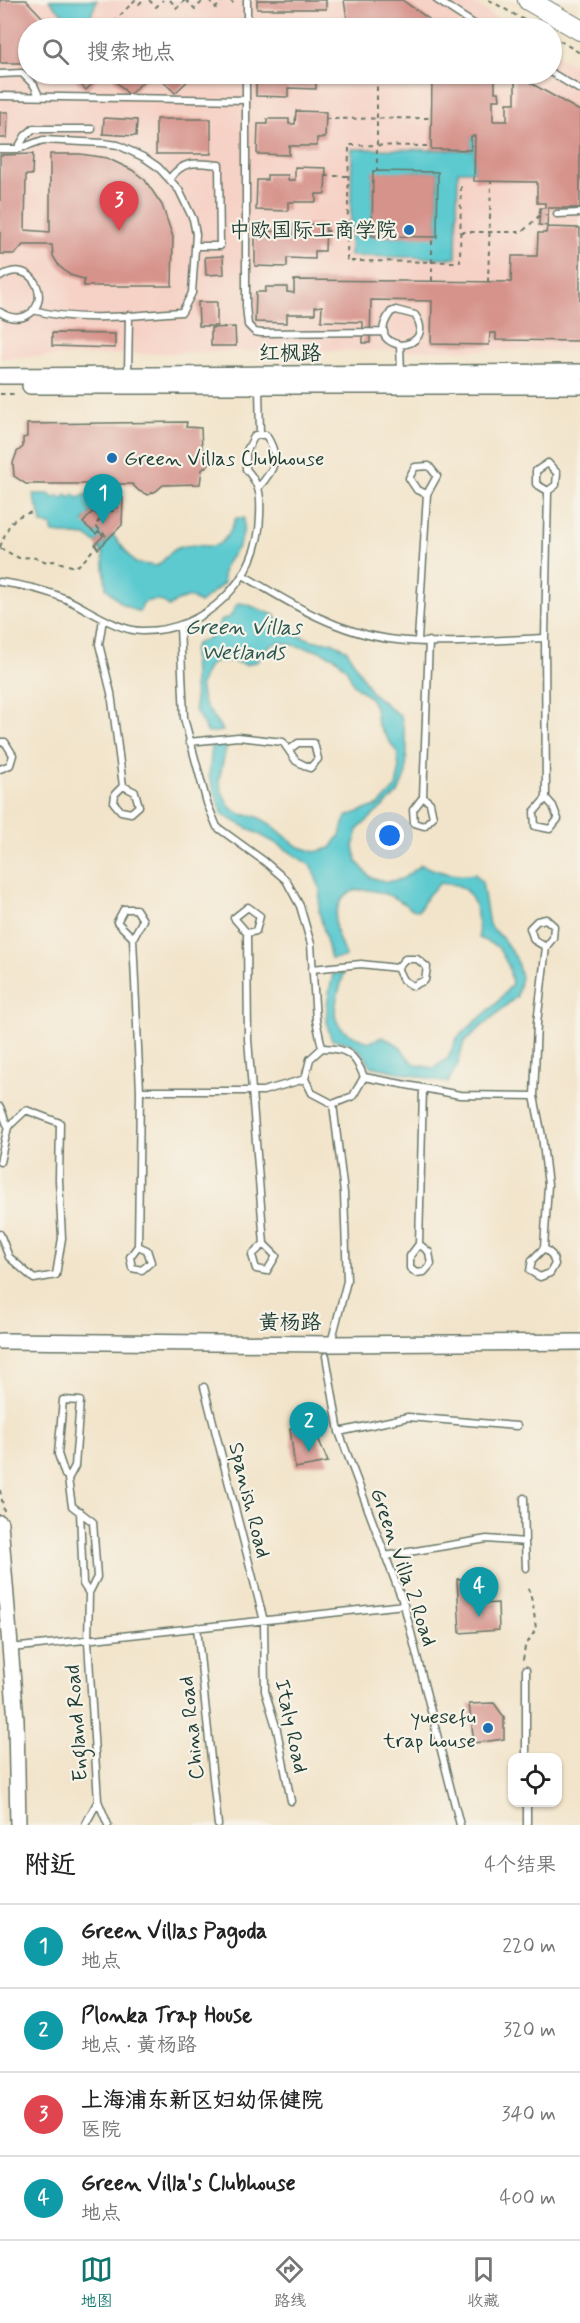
<!DOCTYPE html>
<html lang="zh">
<meta charset="utf-8">
<style>
:root{--surface:#fff;--page:#f6f6f6;--text:#222;--muted:#767676;--line:#e0e0e0;--accent:#0f766e}
body{margin:0;font-family:Mynerve,"LXGW WenKai TC",sans-serif;background:var(--page);color:var(--text)}
.controls{position:absolute;right:18px;bottom:18px;display:grid;overflow:hidden;border-radius:12px;box-shadow:0 2px 4px #0004}
.controls button{width:54px;height:54px;display:grid;place-items:center;padding:0;border:0;border-bottom:2px solid var(--line);background:var(--surface);color:var(--text);font:30px sans-serif}
.you{position:absolute;left:390px;top:836px;width:21px;height:21px;margin:-15px;border:4px solid #fff;border-radius:50%;background:#1a73e8;box-shadow:0 0 0 9px #1a73e833}
.badge{display:grid;place-items:center;width:39px;height:39px;border-radius:50%;background:var(--accent);color:#fff;font-size:20px;font-weight:700}
.pin{position:absolute;translate:-50% -50px;filter:drop-shadow(0 2px 3px #0008)}
.pin::after{content:'';position:absolute;top:32px;width:21px;height:18px;background:inherit;clip-path:polygon(0 0,100% 0,50% 100%)}
.list{margin:0;padding:0;list-style:none}
h2{display:flex;justify-content:space-between;align-items:center;height:78px;margin:0;padding:0 24px;font-size:26px}
h2 small{font-size:20px;font-weight:400;color:var(--muted)}
.list li{display:grid;grid-template-columns:39px 1fr auto;gap:18px;align-items:center;box-sizing:border-box;height:84px;padding:0 24px;border-top:2px solid var(--line)}
.list b{display:block;font-size:22px;white-space:nowrap}
.list p{margin:0;font-size:20px;white-space:nowrap;color:var(--muted)}
.list em{font-size:20px;font-style:normal;color:var(--muted)}
.icon{flex:none;width:33px;height:33px;fill:none;stroke:currentColor;stroke-width:2;stroke-linecap:round;stroke-linejoin:round}
.map{position:relative;flex:none;width:580px;height:1825px;overflow:hidden}
.search{position:absolute;background:var(--surface);box-shadow:0 2px 4px #0004;left:18px;right:18px;top:18px;height:66px;display:flex;align-items:center;gap:15px;box-sizing:border-box;padding:0 21px;border-radius:33px;color:var(--muted);font-size:22px}
.sheet{height:414px;background:var(--surface)}
nav{display:flex;justify-content:space-around;align-items:center;box-sizing:border-box;height:84px;border-top:2px solid var(--line);background:var(--surface);font-size:16px;color:var(--muted)}
nav a{display:grid;justify-items:center;gap:3px}
nav .on{color:var(--accent)}
.map>svg:first-child{display:block}
.built{fill:#f6d1c5}
.water{fill:#5dcad0;stroke:#3e8482;stroke-width:1.5;fill-rule:evenodd}
.building{fill:#d6938b}
.lines{fill:none;stroke-linecap:round;stroke-linejoin:round}
.service-casing{stroke:#697768;stroke-width:9}
.tertiary-casing{stroke:#697768;stroke-width:18}
.primary-casing{stroke:#697768;stroke-width:22}
.path{stroke:#697768;stroke-width:2;stroke-dasharray:4.5 4.5;stroke-linecap:butt}
.service{stroke:#fff;stroke-width:6}
.tertiary{stroke:#fff;stroke-width:15}
.primary{stroke:#fff;stroke-width:20}
.poi-dot{fill:#1f6fb2;stroke:#f7f3e8;stroke-width:2}
.labels{text-anchor:middle;stroke-width:4.5;stroke-linejoin:round;paint-order:stroke}
.poi-label{font-size:21px;fill:#1f3d34;stroke:#f7f3e8;text-anchor:end}
.street-label{font-size:21px;fill:#1f3d34;stroke:#f7f3e8}
.water-label{font-size:22px;font-style:italic;fill:#2b5953;stroke:#f7f3e8}
</style>
<div class="map">
<svg width="580" height="1825" viewBox="0 0 580 1825">
<rect width="100%" height="100%" fill="#f7f3e8"/>
<filter id="ink" filterUnits="userSpaceOnUse"><feTurbulence type="fractalNoise" baseFrequency=".0167" numOctaves="2"/><feDisplacementMap in="SourceGraphic" scale="12" xChannelSelector="R" yChannelSelector="G"/><feConvolveMatrix kernelMatrix="1 2 1 2 8 2 1 2 1" color-interpolation-filters="sRGB"/></filter>
<filter id="wash" filterUnits="userSpaceOnUse"><feTurbulence type="fractalNoise" baseFrequency=".008" numOctaves="4" result="noise"/><feDisplacementMap in="SourceGraphic" scale="24" xChannelSelector="R" yChannelSelector="G"/><feGaussianBlur stdDeviation="1.35" result="paint"/><feColorMatrix in="noise" values="0 0 0 0 0 0 0 0 0 0 0 0 0 0 0 0 0 1.4 0 .05"/><feComposite in="paint" operator="in"/></filter>
<g filter="url(#wash)">
<rect width="100%" height="100%" fill="#f2e4ca"/>
<!-- built -->
<path class="built" d="M0 0H468L513 28H28V74H552V53L580 69V350L237 351 0 358Z"/>
<!-- water -->
<path class="water" d="M49 0H97L86 28H77Z
M471 136H475L474 171H458L456 258 350 256 352 149 471 150ZM373 172H438L437 236H372Z
M33 494H49L54 499 58 495 62 499 67 494 70 498 74 494 78 498C87 492 108 491 117 498V508L98 515 93 511 83 522 96 534 99 531 103 536 96 543 86 536 53 533 51 525 42 524C41 508 35 508 33 494Z
M236 518H244C244 526 244 535 240 543 233 558 219 564 224 583L200 603 190 597 177 601 169 607C161 598 153 599 143 603L139 612 122 604 106 588 103 554 99 549 113 535 135 563 156 566C165 561 169 551 178 548 206 537 218 564 236 518Z
M238 603 246 604 274 615 297 635 315 641 331 642 346 649 371 692 401 717 407 746 406 773 398 793 358 829 354 846 357 862 370 877 387 882 402 879 421 865C440 872 455 878 475 874L482 882 489 925 503 939 516 958 521 977 517 996 464 1042 458 1064 448 1083 371 1066C362 1050 351 1040 332 1040 322 1018 328 997 333 974L344 973C333 1012 324 1029 370 1042L382 1037C388 1040 395 1042 399 1046 414 1063 409 1065 434 1068L448 1058 457 1038 497 1003 512 984 509 967 498 947 479 938C478 919 478 895 459 886 454 884 445 884 440 883L428 895 419 910C409 911 404 902 395 898 380 891 354 883 342 899 329 920 337 937 346 957L331 959 319 911 320 888 311 866 281 846 223 815 209 776 212 746 227 744 219 779 222 792 230 807 240 814 258 817 272 825 297 846 315 852 331 848 340 835 347 816 379 805 396 787 399 772 398 754 377 723 375 707 370 698 354 685 346 668 336 658 320 651 279 642 267 647 258 661 246 665 231 661H215L208 667 200 685 203 702 223 731 208 733 195 710 193 650 196 644 215 635 220 621 230 617Z"/>
<g id="blocks">
<!-- building -->
<path class="building" d="M0 0H26L43 18V28H28V56L21 63H0Z
M257 0H326V9H257Z
M344 0H402L429 19V27L437 26 438 28H353L347 19Z
M81 74H102L86 90 75 79Z
M118 74H151L129 95 113 78Z
M163 74H195L175 93 159 77Z
M256 74H326V81H316V89L288 88V97L256 96Z
M432 74H495V92H499L500 100H493V121H507V103H515V74L580 111V208H548L547 226 539 225 540 208H545V203H537V182L474 181 475 136H471V150L431 149Z
M296 111 326 112 325 138H317V146H289V155L257 154 258 124H267V119H289V124H295Z
M0 112H8L7 138H0Z
M104 118 137 120 136 136 103 134Z
M156 119H211V154H156Z
M33 154 32 175H26L25 230 50 232V154H80L107 158 132 170 145 180 162 205 173 237 172 286H84V279L70 275 59 266 53 256 52 245H23L15 254H0V155Z
M295 167 326 168 325 194H316V202H288V211L256 210 257 180H267V175H288V180H295Z
M373 171 438 172 437 237 372 236Z
M294 224H326L325 251H315V259L287 258V267L255 266V236H265V231L287 232V237H293Z
M547 227 580 228V341L496 340V333H490L489 345 431 344 432 301 371 300 370 343H363V322L321 321 322 306 315 307V314H287V323L255 322 256 292H265L266 287H287V292L294 293V280L511 282 512 256H537L538 233H546Z
M223 256 224 274 206 275 205 257Z
M198 302H217V326H199Z
M235 327 236 346H211V328Z
M52 333 115 334V348L52 346Z
M187 422 186 427 201 428 202 448 209 453 210 463 202 470 200 484 163 485 156 491 148 495 139 491 132 484H26L14 476 13 463 17 452 23 447V438L27 437V424Z
M117 498H123L122 525 98 549 95 544 103 536 99 531 96 534 83 523 93 511 98 515 105 508H117Z
M290 1428H314L328 1462 295 1468Z
M481 1578 483 1604 498 1603 499 1630 460 1633 457 1579Z
M494 1703 504 1717V1739L474 1743 469 1704Z"/>
</g>
</g>
<g filter="url(#ink)">
<use href="#blocks" fill-opacity="0" stroke="#697768" stroke-width="1.5"/>
<g class="lines">
<defs>
<path id="service" d="M437 0 480 28
M247 28V0
M552 73 580 90
M0 74 22 73 34 85 39 96
M246 74V306L248 325 255 332 261 333 384 332
M0 96 246 100
M18 148 25 136 33 129H92
M0 149H18L43 140 103 143 118 145 145 158 158 167 179 190 193 219 196 234 192 293 182 312C134 315 80 323 33 310
M170 178C185 159 197 163 219 165L220 246H195
M557 214 580 213
M0 277C34 254 55 307 23 317 14 319 7 317 0 312
M400 345C379 340 380 327 391 312L396 310 415 315C426 331 418 344 400 345L401 373
M128 373 129 315
M259 388 260 435
M243 575C288 602 335 632 389 639 440 646 494 640 545 638L546 798 534 812 535 826 550 829 558 819 553 806 546 798
M0 582C23 585 45 590 66 599 88 609 118 631 142 631 206 632 259 579 260 516 261 495 260 485 246 469V452L255 435H266C281 458 275 469 258 488
M103 619 99 644 111 693 123 786 115 794 114 803 121 811 131 813 139 806 135 792 123 786
M180 627 184 718 207 803 217 827 264 861 286 880 300 906 311 944 316 1020 322 1048
M545 638 548 491 536 484V471L548 463 557 473 556 485 548 491
M418 640 427 494 437 476 429 466 415 467 409 478 417 490 427 494
M0 742H5L13 755 10 765 0 769
M189 742 238 737 283 742 296 761 310 768 318 759 314 743H298L289 750
M423 797 430 803 433 817 424 826 414 823 413 810 423 797 429 641
M247 933 256 931 260 916 248 907 234 918 247 933 248 1039 264 1244 252 1255 256 1269 267 1271 276 1256 264 1244
M133 938 143 920 136 909H124L117 922 133 938 140 1091
M312 969 361 964 397 968 403 980 413 986 425 980 427 967 417 959H405L397 968
M364 1077 460 1095 534 1096
M0 1107 8 1127 0 1162
M0 1234 9 1257 34 1279 56 1275 62 1238 59 1180 60 1123 26 1110 8 1127
M419 1244 429 1252 431 1264 424 1272 416 1273 410 1268V1256L419 1244 423 1089
M138 1246 147 1250 151 1262 142 1270 132 1268 130 1257 138 1246 140 1091H263L305 1079
M544 1248 548 1185 542 1136 534 1096 537 1023 546 947 534 940 530 928 537 921 546 919 554 926 553 938 546 947
M544 1248 552 1255 555 1264 550 1273 540 1277 530 1271 532 1260Z
M331 1343 347 1281 344 1193 333 1104 312 1093 305 1079 310 1059 322 1048C347 1048 355 1054 364 1077L353 1096 333 1104
M326 1356 339 1432 404 1605 460 1825
M204 1387 264 1621 265 1691 277 1730 291 1801
M339 1432 408 1417 517 1426
M65 1475 58 1454 63 1400 80 1401 75 1466 68 1479 72 1506 93 1522 97 1577 89 1593 88 1642 98 1801 108 1825
M524 1498 525 1542
M80 1511 83 1584 89 1593
M385 1556 487 1539 525 1542 526 1568
M197 1627 218 1825
M11 1648 404 1605
M526 1670V1758
M527 1802V1825
M85 1825 98 1801"/>
<path id="tertiary" d="M0 376 580 372
M30 386H580
M0 1341 331 1344 580 1342
M0 1523 16 1720 18 1825"/>
<path id="primary" d="M528 0 580 30"/>
</defs>
<!-- service casing -->
<use href="#service" class="service-casing"/>
<!-- tertiary casing -->
<use href="#tertiary" class="tertiary-casing"/>
<!-- primary casing -->
<use href="#primary" class="primary-casing"/>
<!-- path -->
<path class="path" d="M149 0 156 7 163 0
M170 0 177 8 185 0
M186 0 195 9 204 0
M209 0 216 8 223 0
M230 0 234 4H237
M489 0 538 28
M113 28 110 26 135 0 139 4 143 0
M552 36 580 53
M325 119 431 118
M427 146 349 145 347 261 460 262 461 182
M377 172V74
M325 176H349
M325 231H372
M461 232H522L539 216 548 215
M432 281V236
M488 282 491 182
M0 394H18
M120 498V491
M106 536 95 525 108 511H119
M0 547C8 527 10 516 33 512
M0 548 19 558 32 557 47 562 54 561 75 567 82 563 96 546
M0 1490 4 1511
M523 1660 525 1647 536 1629 533 1604 527 1585"/>
<!-- service -->
<use href="#service" class="service"/>
<!-- tertiary -->
<use href="#tertiary" class="tertiary"/>
<!-- primary -->
<use href="#primary" class="primary"/>
</g>
</g>
<!-- markers -->
<g class="poi-dot">
<circle cx="409" cy="230" r="6"/>
<circle cx="112" cy="458" r="6"/>
<circle cx="488" cy="1728" r="6"/>
</g>
<g class="labels">
<!-- poi labels -->
<g class="poi-label">
<text x="397" y="237">中欧国际工商学院</text>
<text x="124" y="465" text-anchor="start">Green Villas Clubhouse</text>
<text x="476" y="1723">yuesefu<tspan x="476" dy="24">trap house</tspan></text>
</g>
<!-- street labels -->
<g class="street-label">
<text x="290" y="360">红枫路</text>
<text x="290" y="1329">黄杨路</text>
<text transform="translate(250 1500) rotate(76)" y="7">Spanish Road</text>
<text transform="translate(404 1567) rotate(71)" y="7">Green Villa 2 Road</text>
<text transform="translate(76 1723) rotate(-94)" y="7">England Road</text>
<text transform="translate(292 1726) rotate(78)" y="7">Italy Road</text>
<text transform="translate(191 1728) rotate(-96)" y="7">China Road</text>
</g>
<!-- water labels -->
<g class="water-label">
<text x="243" y="634">Green Villas<tspan x="243" dy="25">Wetlands</tspan></text>
</g>
</g>
</svg>
<div class="controls">
<button><svg class="icon" aria-label="locate" viewBox="0 0 24 24"><circle cx="12" cy="12" r="6"/><path d="M12 2v4M12 18v4M2 12h4M18 12h4"/></svg></button>
</div>
<div class="you"></div>
<div class="pin badge" style="left:103px;top:524px;background:#0f9aa8">1</div>
<div class="pin badge" style="left:309px;top:1452px;background:#0f9aa8">2</div>
<div class="pin badge" style="left:119px;top:231px;background:#e0444e">3</div>
<div class="pin badge" style="left:479px;top:1617px;background:#0f9aa8">4</div>
<div class="search"><svg class="icon" aria-label="search" viewBox="0 0 24 24"><circle cx="10" cy="10" r="6"/><path d="M15 15l6 6"/></svg>搜索地点</div>
</div>
<section class="sheet">
<h2>附近<small>4个结果</small></h2>
<ul class="list">
<li><span class="badge" style="background:#0f9aa8">1</span><div><b>Green Villas Pagoda</b><p>地点</p></div><em>220 m</em></li>
<li><span class="badge" style="background:#0f9aa8">2</span><div><b>Plonka Trap House</b><p>地点 · 黄杨路</p></div><em>320 m</em></li>
<li><span class="badge" style="background:#e0444e">3</span><div><b>上海浦东新区妇幼保健院</b><p>医院</p></div><em>340 m</em></li>
<li><span class="badge" style="background:#0f9aa8">4</span><div><b>Green Villa's Clubhouse</b><p>地点</p></div><em>400 m</em></li>
</ul>
</section>
<nav>
<a class="on"><svg class="icon" aria-label="map" viewBox="0 0 24 24"><path d="M3 6l6-2 6 2 6-2v14l-6 2-6-2-6 2zM9 4v14M15 6v14"/></svg>地图</a>
<a><svg class="icon" aria-label="directions" viewBox="0 0 24 24"><path d="M12 3l9 9-9 9-9-9zM9 14v-3h6M13 9l2 2-2 2"/></svg>路线</a>
<a><svg class="icon" aria-label="saved" viewBox="0 0 24 24"><path d="M7 4h10v16l-5-4-5 4z"/></svg>收藏</a>
</nav>
